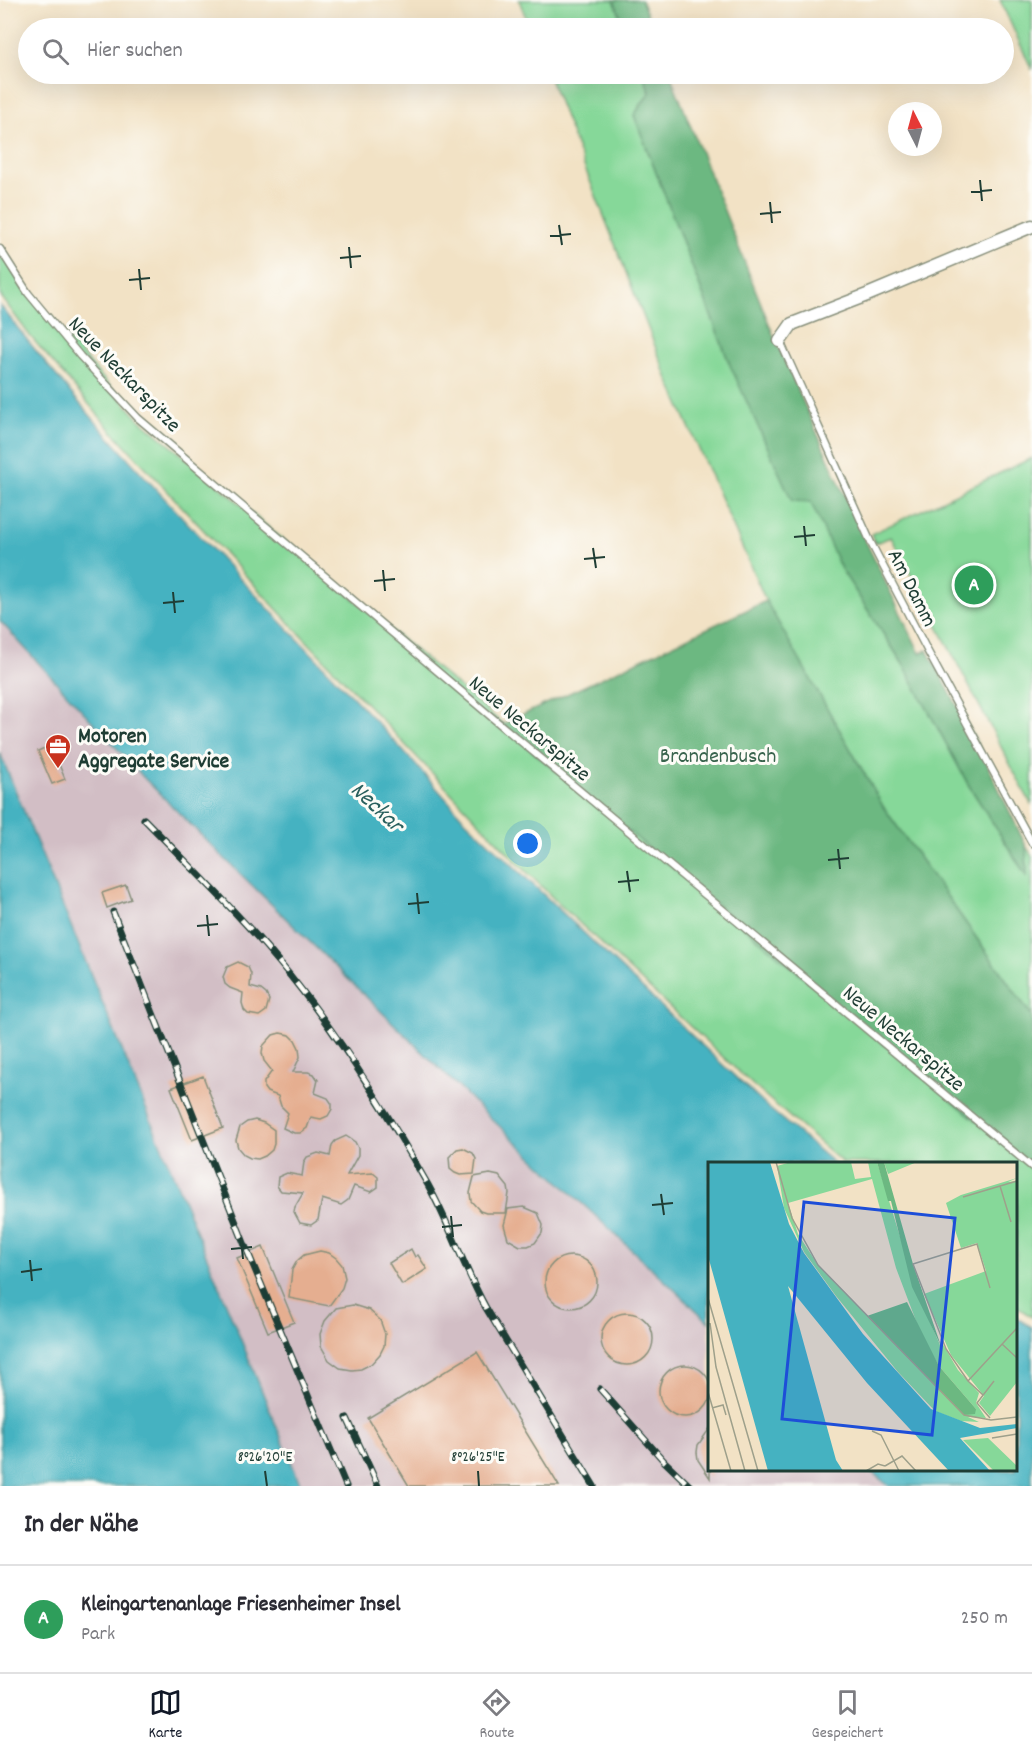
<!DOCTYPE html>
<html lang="de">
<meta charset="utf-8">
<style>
:root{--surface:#fff;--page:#f2f2f3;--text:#2b2b33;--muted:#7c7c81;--line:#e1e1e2;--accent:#111827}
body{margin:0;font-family:Dekko,sans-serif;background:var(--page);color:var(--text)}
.compass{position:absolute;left:888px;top:102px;width:54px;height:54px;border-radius:50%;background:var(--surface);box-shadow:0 6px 24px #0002;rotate:354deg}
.you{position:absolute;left:528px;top:844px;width:21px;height:21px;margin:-15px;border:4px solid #fff;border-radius:50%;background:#1a73e8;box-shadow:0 0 0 9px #1a73e833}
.badge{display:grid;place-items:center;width:39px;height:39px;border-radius:50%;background:var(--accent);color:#fff;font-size:20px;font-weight:700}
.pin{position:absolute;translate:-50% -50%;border:3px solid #fff;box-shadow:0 2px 6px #0006}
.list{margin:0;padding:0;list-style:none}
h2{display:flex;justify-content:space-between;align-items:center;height:78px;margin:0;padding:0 24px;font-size:26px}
h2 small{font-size:20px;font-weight:400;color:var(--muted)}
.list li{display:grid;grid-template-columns:39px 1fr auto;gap:18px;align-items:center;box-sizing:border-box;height:108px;padding:0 24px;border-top:2px solid var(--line)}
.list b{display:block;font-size:22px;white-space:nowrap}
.list p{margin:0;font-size:20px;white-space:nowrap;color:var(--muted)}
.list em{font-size:20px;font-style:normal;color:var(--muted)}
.icon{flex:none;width:33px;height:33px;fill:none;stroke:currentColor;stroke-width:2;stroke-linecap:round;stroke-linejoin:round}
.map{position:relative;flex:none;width:1032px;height:1486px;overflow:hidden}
.search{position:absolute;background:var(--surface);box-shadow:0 6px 24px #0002;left:18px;right:18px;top:18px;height:66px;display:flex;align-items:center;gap:15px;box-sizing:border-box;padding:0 21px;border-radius:33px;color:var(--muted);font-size:22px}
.sheet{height:186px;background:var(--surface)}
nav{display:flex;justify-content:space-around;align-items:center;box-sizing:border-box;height:84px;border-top:2px solid var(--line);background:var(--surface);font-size:16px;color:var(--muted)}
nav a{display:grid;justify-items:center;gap:3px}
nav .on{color:var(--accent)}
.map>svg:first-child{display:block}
.industrial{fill:#d2bec5}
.green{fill:#86d899;stroke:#528a66;stroke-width:1.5}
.forest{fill:#6cb881;stroke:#467a5a;stroke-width:1.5}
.water{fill:#45b2c1;stroke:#32787a;stroke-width:1.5}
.building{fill:#e5ae90}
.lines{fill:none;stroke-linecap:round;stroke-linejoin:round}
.lane-casing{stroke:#88907c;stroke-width:9}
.street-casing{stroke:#88907c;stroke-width:15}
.lane{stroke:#fff;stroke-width:6}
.street{stroke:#fff;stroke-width:12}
.rail-casing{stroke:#1f3d34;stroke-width:7}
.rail{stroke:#fdfcf7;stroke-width:4.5;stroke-dasharray:14;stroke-linecap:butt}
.ticks{fill:none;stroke:#1f3d34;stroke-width:2}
.labels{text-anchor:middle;stroke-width:6;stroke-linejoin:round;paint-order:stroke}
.street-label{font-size:22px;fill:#1f3d34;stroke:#fdfcf7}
.poi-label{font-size:22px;font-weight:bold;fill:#1f3d34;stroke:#fdfcf7;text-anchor:start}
.park-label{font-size:22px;fill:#39644d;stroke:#fdfcf7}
.water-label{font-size:24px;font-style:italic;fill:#2a605e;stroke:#fdfcf7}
.inset-road{fill:none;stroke:#9ea08b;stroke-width:1.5}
.view{fill:#1d4ed8;fill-opacity:0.15;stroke:#1d4ed8;stroke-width:3}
.inset-edge{fill:none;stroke:#1f3d34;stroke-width:3}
.ticks-label{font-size:15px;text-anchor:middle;fill:#1f3d34;stroke:#fdfcf7;stroke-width:6;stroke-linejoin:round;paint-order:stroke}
</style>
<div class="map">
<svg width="1032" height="1486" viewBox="0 0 1032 1486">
<rect width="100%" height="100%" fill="#fdfcf7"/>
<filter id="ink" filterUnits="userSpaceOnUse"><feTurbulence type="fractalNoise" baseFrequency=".0167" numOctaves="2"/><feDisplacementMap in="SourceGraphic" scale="12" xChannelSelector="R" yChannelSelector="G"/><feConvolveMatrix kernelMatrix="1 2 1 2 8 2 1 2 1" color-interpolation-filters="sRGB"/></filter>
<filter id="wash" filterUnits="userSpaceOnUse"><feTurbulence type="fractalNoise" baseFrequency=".008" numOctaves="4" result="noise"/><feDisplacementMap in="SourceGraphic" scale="24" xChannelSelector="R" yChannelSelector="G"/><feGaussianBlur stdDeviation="1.35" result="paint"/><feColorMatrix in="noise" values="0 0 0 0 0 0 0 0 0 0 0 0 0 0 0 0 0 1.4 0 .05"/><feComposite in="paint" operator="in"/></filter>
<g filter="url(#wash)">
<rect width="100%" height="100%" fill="#f2e2c5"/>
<!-- industrial -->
<path class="industrial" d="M0 621 144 778 221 855 480 1108 709 1322 710 1470H869L889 1486H301L0 753Z"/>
<!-- green -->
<path class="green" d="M519 0H614L625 28H530Z
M1000 0H1032V70Z
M548 74H643L650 92 634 115 730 365 811 502 841 569 903 664 968 784 1027 875 1026 846 1032 856V1016L884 808 766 601 668 379Z
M0 249 28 293 138 418 1032 1167V1317L1016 1306V1164L843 1163 754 1086 559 904 512 857 283 616 113 432 30 336 0 295Z
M1032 458V806L891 537 875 543 871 534Z"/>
<!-- forest -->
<path class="forest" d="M614 0H641L653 28H625Z
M643 74H670L775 339 864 538 920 653 927 650 976 741 1026 846 1027 877 968 784 903 664 841 569 811 502 792 501 730 365 634 115 650 92Z
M766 601 884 808 1032 1016V1167L501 725Z"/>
<!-- water -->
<path class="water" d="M0 305C140 489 312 644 463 818L765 1105 834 1163 710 1164 709 1322 480 1108 221 855 144 778 0 621Z
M0 753 301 1486H0Z
M1016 1318 1032 1327V1486H889L869 1470H1016Z"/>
<g id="blocks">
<!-- building -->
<path class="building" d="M51 745 65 779 52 784 38 751Z
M126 885 131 899 107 908 102 893Z
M238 962 248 967 251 974 250 987 261 990 266 994 269 1000 266 1011 259 1016 248 1014 244 1010 242 1003 243 993 230 988 225 984 223 977 227 967Z
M280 1033 290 1035 295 1040 299 1048 300 1057 293 1072H308L314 1074 318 1080 315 1093 328 1098 332 1104V1109L328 1116 321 1119 311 1117 307 1128 300 1133H294L283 1128 288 1113 281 1106 278 1096 267 1092 264 1088V1082L272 1071 264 1061 262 1053 263 1046 273 1035Z
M203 1076 223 1128 192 1140 171 1088Z
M255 1120 264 1123 274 1130V1144L272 1150 265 1156 258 1159 250 1158 244 1155 238 1148 236 1140 240 1127 247 1122Z
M346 1136 355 1142 358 1148V1155L347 1175 373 1173 378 1177V1187L371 1192 354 1186 348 1200 341 1205 322 1199 318 1220 311 1225 300 1223 294 1212 295 1207 303 1193 281 1191 277 1186 278 1177 287 1173 302 1176 304 1162 307 1157 318 1153 330 1156 332 1145 335 1141Z
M463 1148 473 1153 476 1159 474 1174 460 1175 455 1173 450 1169 449 1157 457 1149Z
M490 1174 499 1176 508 1187 509 1193 506 1213H486L480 1211 471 1201 470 1193 474 1177Z
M524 1207 538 1213 543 1225 542 1233 535 1243 528 1246H520L508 1239 504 1225 508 1209Z
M263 1247 294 1322 268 1332 237 1258Z
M411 1249 415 1257 418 1255 427 1269 402 1285 389 1263Z
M320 1251 329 1253 336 1258 342 1265 345 1278 342 1288 329 1306 289 1298 292 1270 297 1261 304 1255Z
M545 1282a26 26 0 1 1 52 0a26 26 0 1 1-52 0Z
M353 1305 369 1310 380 1320 385 1334 384 1346 380 1354 371 1364 361 1369 352 1370 340 1368 329 1360 321 1346 320 1334 325 1321 336 1308Z
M601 1339a26 26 0 1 1 52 0a26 26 0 1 1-52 0Z
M477 1352 559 1486H409L368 1418Z
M659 1391a26 26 0 1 1 52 0a26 26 0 1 1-52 0Z
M710 1428V1478L698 1460 697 1452 698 1445Z"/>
</g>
</g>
<g filter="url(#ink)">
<use href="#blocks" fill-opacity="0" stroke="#88907c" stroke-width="1.5"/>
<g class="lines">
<defs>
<path id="lane" d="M0 249 28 293 80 356 138 418 501 725 1032 1167
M780 341 872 545 927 650 1032 843"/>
<path id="street" d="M780 341 792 324 867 295 1032 226"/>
</defs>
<!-- lane casing -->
<use href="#lane" class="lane-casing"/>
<!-- street casing -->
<use href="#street" class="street-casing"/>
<!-- lane -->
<use href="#lane" class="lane"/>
<!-- street -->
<use href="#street" class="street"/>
<defs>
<path id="rail" d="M144 819C190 866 237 912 279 962 336 1030 384 1107 428 1185 450 1225 464 1268 486 1308L594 1486
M113 912 246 1248 346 1486
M600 1389 664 1461 690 1486
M347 1418 378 1486"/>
</defs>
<!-- rail casing -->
<use href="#rail" class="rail-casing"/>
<!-- rail -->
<use href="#rail" class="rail"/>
</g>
</g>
<!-- ticks -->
<path class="ticks" d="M980 180 982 201M971 192 992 190M770 202 772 223M760 214 781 212M559 225 562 245M550 236 571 234M349 247 351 268M340 258 361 256M139 269 141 290M129 280 150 278M804 526 806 546M794 537 815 535M593 548 596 568M584 559 605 557M383 570 385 591M374 581 395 579M173 592 175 613M163 603 184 601M838 849 840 869M828 860 849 858M627 871 630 892M618 882 639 880M417 893 419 914M408 904 429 902M207 915 209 936M197 926 218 924M661 1194 664 1215M652 1205 673 1203M451 1216 453 1237M442 1227 462 1225M241 1238 243 1259M231 1249 252 1247M30 1260 32 1281M21 1272 42 1269M265 1471 267 1486M478 1471 479 1486"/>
<!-- icons -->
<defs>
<symbol id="office-pin" viewBox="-11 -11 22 30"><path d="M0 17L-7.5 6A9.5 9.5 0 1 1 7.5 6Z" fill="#c8321e" stroke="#fdfcf7"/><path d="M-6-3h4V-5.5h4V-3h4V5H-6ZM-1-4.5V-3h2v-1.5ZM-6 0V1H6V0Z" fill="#fff"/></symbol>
</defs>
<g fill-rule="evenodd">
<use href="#office-pin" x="43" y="732" width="30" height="40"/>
</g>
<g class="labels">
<!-- street labels -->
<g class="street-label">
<text transform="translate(126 373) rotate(46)" y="8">Neue Neckarspitze</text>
<text transform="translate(914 587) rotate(63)" y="8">Am Damm</text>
<text transform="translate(531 727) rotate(40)" y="8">Neue Neckarspitze</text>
<text transform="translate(905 1037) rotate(40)" y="8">Neue Neckarspitze</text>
</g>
<!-- poi labels -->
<g class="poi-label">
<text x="78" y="742">Motoren<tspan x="78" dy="25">Aggregate Service</tspan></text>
</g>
<!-- park labels -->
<g class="park-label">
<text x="718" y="762">Brandenbusch</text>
</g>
<!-- water labels -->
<g class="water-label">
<text transform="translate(378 806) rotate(43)" y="8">Neckar</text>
</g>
</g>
<!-- overview -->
<g transform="translate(708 1162)">
<rect width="309" height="309" fill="#f2e2c5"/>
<path d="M83 0H143L147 17 163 15 160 0H169L211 136 232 183 233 179 250 208 271 231 268 241 278 256 260 255 271 260 253 259 227 249 190 210 128 134 96 90 76 46 69 4ZM164 17 188 106 213 172 231 204 268 247 252 249 110 103 90 72 80 41ZM176 0H209L180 12ZM309 16 300 20 309 19V220L282 254 271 241 276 234 243 193 216 132 278 109 269 81 253 86 238 41 253 33ZM280 276 309 304V309H286L255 278Z" fill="#86d899" fill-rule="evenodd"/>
<path d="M169 0H176L205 102 233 184 204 125 183 39H180ZM199 140 231 204 268 247 267 252 256 253 159 154Z" fill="#6cb881"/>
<path d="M0 0H62L81 62 96 91 155 172 223 247 272 266 309 262V266L252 276 282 309H241L159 221 80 124 128 298 135 309H60L0 94Z" fill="#45b2c1"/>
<path class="inset-road" d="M68 0 84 56 110 103 256 253 283 258 309 255M292 24 303 60M255 35 309 19M0 136 50 309M2 161 8 205 37 309M294 182 309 196M260 219 238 187 205 102 269 82 282 126M0 230 23 309M275 233 260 219 309 166M4 246 15 243 18 253M282 256 269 241 286 219M164 269 173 273 191 309M284 276 309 272M177 304 194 294 208 309M158 309 170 302 177 304"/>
<path class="view" d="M96 40 247 56 224 273 74 257Z"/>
<rect width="309" height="309" class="inset-edge"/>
</g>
<g class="ticks-label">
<text x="265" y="1461">8°26'20"E</text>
<text x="478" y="1461">8°26'25"E</text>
</g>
</svg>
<svg class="compass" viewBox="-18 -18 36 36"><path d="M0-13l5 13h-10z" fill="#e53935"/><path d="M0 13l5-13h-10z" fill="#7c7c81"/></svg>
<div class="you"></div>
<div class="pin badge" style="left:974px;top:585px;background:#2e9e5b">A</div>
<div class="search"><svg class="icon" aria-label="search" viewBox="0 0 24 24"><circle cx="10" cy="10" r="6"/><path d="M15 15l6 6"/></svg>Hier suchen</div>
</div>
<section class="sheet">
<h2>In der Nähe<small></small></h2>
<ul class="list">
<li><span class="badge" style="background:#2e9e5b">A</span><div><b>Kleingartenanlage Friesenheimer Insel</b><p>Park</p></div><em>250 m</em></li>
</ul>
</section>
<nav>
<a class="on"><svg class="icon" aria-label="map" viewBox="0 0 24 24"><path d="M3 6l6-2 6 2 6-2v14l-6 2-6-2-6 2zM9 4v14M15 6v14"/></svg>Karte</a>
<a><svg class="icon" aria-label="directions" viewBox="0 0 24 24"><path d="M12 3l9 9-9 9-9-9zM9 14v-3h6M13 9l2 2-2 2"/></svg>Route</a>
<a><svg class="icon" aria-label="saved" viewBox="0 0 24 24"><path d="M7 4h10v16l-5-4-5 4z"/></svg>Gespeichert</a>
</nav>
